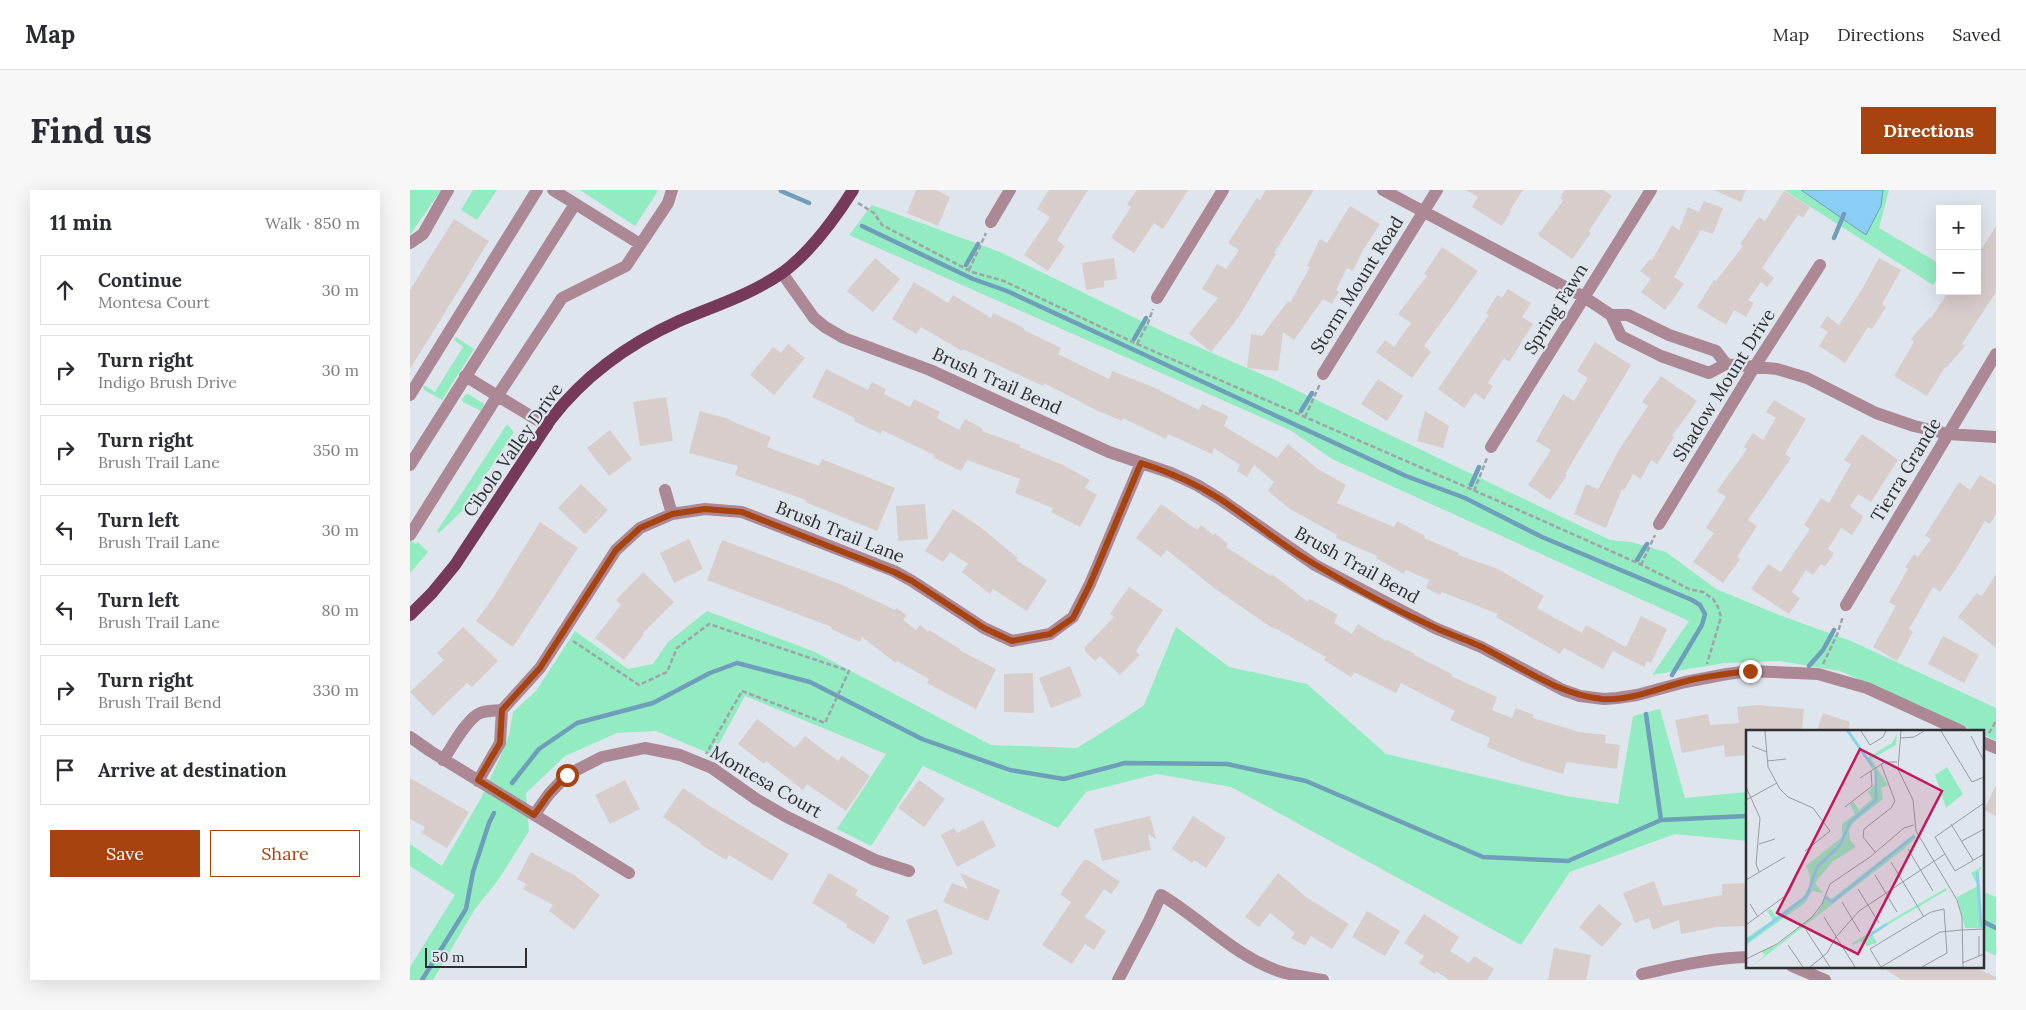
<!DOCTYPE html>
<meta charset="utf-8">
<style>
:root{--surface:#fff;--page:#f7f7f7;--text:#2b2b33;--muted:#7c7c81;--line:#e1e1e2;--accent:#a7430e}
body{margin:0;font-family:Lora,serif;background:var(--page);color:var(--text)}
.controls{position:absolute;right:15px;top:15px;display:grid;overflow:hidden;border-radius:0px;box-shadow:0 5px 20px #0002}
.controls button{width:45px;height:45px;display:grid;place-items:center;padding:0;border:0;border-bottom:1px solid var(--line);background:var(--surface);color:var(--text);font:25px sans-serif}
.scale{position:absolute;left:15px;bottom:12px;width:102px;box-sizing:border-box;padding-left:5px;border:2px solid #2d2f32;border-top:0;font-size:14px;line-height:18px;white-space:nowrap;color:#2d2f32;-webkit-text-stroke:4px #dfe5ec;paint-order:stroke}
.stop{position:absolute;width:15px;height:15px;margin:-11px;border:4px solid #a7430e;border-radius:50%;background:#fff}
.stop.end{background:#a7430e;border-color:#fff;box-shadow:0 1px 5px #0008}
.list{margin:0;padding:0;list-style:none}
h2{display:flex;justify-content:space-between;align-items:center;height:65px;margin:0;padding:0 20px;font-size:21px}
h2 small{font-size:16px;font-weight:400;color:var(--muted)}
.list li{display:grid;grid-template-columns:32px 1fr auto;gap:15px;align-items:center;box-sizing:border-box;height:70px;margin:0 10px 10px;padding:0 10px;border:1px solid var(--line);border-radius:0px}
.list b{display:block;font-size:19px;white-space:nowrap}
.list p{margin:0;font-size:16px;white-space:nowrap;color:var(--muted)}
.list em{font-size:16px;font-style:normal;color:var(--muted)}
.actions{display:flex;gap:10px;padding:15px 20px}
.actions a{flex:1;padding:11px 0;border:1px solid var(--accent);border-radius:0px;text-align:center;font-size:18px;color:var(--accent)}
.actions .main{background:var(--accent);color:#fff}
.icon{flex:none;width:28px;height:28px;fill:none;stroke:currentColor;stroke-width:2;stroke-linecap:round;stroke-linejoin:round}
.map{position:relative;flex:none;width:1586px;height:790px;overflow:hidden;border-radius:0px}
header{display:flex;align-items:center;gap:30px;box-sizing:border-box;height:70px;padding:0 25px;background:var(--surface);border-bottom:1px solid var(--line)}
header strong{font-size:24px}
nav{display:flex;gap:28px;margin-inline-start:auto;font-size:18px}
.intro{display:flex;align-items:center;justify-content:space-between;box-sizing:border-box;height:120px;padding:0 30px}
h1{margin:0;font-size:35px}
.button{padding:12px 22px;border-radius:0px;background:var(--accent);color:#fff;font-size:18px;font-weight:700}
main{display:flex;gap:30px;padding:0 30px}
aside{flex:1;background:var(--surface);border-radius:0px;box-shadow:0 5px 20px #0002}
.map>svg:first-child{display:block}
.green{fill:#93ebc1}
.water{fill:#8acdf5;stroke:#6e9eba}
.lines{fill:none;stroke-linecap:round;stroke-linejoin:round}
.stream{stroke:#6e9eba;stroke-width:4.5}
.building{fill:#d7cdcb}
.path{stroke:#9fa3a9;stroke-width:2.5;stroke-dasharray:5 2.5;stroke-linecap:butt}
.minor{stroke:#ac8796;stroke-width:12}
.major{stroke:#763957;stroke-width:12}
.route{stroke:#a7430e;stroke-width:6}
.labels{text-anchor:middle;stroke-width:4.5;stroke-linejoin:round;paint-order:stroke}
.street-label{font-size:18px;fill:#2d2f32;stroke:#dfe5ec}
.inset-river{fill:none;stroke:#8acdf5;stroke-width:2.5}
.inset-road{fill:none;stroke:#989ca2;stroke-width:1}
.view{fill:#c2185b;fill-opacity:0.15;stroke:#c2185b;stroke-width:2.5}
.inset-edge{fill:none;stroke:#2d2f32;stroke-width:2.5}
</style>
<header>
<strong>Map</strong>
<nav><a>Map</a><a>Directions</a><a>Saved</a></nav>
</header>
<div class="intro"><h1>Find us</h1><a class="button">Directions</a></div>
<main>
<aside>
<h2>11 min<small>Walk · 850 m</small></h2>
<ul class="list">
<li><svg class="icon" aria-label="ahead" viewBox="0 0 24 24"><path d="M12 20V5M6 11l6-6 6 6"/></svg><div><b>Continue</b><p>Montesa Court</p></div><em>30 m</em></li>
<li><svg class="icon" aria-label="right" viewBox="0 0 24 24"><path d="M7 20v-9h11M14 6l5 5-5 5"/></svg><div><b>Turn right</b><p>Indigo Brush Drive</p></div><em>30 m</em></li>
<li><svg class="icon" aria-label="right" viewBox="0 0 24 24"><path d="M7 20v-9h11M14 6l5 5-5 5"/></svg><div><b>Turn right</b><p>Brush Trail Lane</p></div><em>350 m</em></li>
<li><svg class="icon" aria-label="left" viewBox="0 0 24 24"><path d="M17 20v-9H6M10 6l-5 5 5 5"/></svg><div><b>Turn left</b><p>Brush Trail Lane</p></div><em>30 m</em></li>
<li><svg class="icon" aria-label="left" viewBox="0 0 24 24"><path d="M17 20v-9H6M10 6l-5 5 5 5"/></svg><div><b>Turn left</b><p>Brush Trail Lane</p></div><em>80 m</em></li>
<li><svg class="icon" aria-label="right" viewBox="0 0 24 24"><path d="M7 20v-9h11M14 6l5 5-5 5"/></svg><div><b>Turn right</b><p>Brush Trail Bend</p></div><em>330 m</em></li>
<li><svg class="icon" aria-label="arrive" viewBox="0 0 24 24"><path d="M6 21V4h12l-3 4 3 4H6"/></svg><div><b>Arrive at destination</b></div></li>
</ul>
<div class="actions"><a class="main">Save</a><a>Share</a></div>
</aside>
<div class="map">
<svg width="1586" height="790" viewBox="0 0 1586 790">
<rect width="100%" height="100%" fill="#dfe5ec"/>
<!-- green -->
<path class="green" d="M0 0H31L0 45Z
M63 0H87L67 30 51 20Z
M170 0H246L248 1 225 36Z
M1374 0H1479L1469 38 1530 74V85L1523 95Z
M462 15 590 62 758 144 865 190 1200 350 1221 352 1256 362 1306 399 1369 425 1441 451 1586 518V551L1572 544V541H1565L1430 481 1370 471 1315 473 1242 485 1279 431 922 269 880 240 439 45Z
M46 147 64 159 32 210 14 200 13 197 15 196 25 202 53 157 44 150Z
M56 204H58L74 214 71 221 53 212 52 209Z
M97 234 104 242 52 321 29 343 27 341Z
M0 350 6 354 8 352 18 362 0 383Z
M297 421 405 462 581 555 667 558 715 528 734 515 766 437 819 477 897 494 976 564 1156 606 1208 614 1223 526 1250 519 1275 608 1337 602V651L1265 644 1160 682 1111 755 821 597 747 584 676 602 648 638 513 576 461 656 427 639 476 564 335 506 303 565 246 541 207 543 155 566 116 603 119 641 89 689 65 719 23 790H0V777L45 705 0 676V654L32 676 71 608 92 563 99 545 103 522 126 501 165 441 218 479 243 474 258 452Z
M1572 701 1586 707V766L1572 759Z"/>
<!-- water -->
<path class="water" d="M1391 0H1473L1471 16 1456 45Z"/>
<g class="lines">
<!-- stream -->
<path class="stream" d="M371 1 399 13
M452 36 563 89 597 101 996 286 1055 308 1132 347 1282 410 1290 415 1295 424 1292 435 1262 485
M1424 48 1434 24
M556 75 568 54
M724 149 736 128
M891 221 902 203
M1061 295 1069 277
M1227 370 1237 354
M1399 476 1413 460 1424 440
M1236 524 1251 630
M102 593 129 559 167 533 243 513 300 483 327 473 400 492 512 549 600 580 654 589 715 573 817 574 896 591 1073 667 1158 671 1251 630 1337 626
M1572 731 1586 738
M12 790 56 719 63 682 79 633 84 623"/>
</g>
<!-- building -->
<path class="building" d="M506 0H526L540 7 528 36 497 23Z
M639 0H678L647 50 655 56 638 81 614 65 640 27 627 19Z
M727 0H778L753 39 744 33 724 63 701 48 721 17 717 14Z
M856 0H904L864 63 866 64 828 128 801 162 779 144 808 108 792 99 807 74 816 79 829 60 818 53 847 8 850 10Z
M1056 0H1113L1100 20 1101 21 1092 36 1062 17 1068 7Z
M1155 0H1193L1202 6 1179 41 1181 43 1162 69 1128 45 1153 11 1150 8Z
M1304 0H1336L1331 12Z
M1374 1 1400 17 1393 28 1388 25 1352 78 1364 88 1357 97 1351 92 1338 110 1344 113 1336 127 1324 120 1316 135 1287 117 1304 90 1306 91 1333 56 1330 54 1349 27 1355 31Z
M1294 11 1313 18 1303 44 1291 40 1264 87 1274 94 1255 120 1231 102 1241 89 1230 81 1240 69 1242 70 1262 35 1269 40 1278 17 1289 22Z
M940 16 970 34 952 62 943 81 937 78 926 100 929 102 922 114 913 109 884 150 873 142 868 181 837 178 841 144 852 146 878 111 880 113 900 77 897 76 910 49 917 53Z
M44 29 79 51 0 179V100Z
M1586 36V102L1552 154 1555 156 1536 178 1535 177 1517 206 1484 186 1504 152 1501 149 1520 127 1521 128 1539 101H1567V66Z
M1032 57 1068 81 1014 156 1021 162 1002 188 966 162 975 150 984 157 1001 133 988 124 1017 86 1014 84Z
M465 68 490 89 463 122 437 101Z
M704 68 707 89 694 91V97L676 100 672 73Z
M1469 68 1491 80 1472 114 1476 117 1462 139 1458 137 1435 173 1409 156 1418 142 1410 137 1417 126 1429 135 1451 101Z
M504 92 538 113 543 105 581 128 583 123 614 138V140L651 158 648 164 699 189 702 181 743 197 789 220 792 214 818 226 814 236 867 268 878 254 908 279 936 295 927 313 984 337 987 331 1015 346 1014 348 1049 363 1048 365 1088 379 1134 406 1127 418 1172 443 1176 435 1216 457 1231 426 1257 439 1241 473 1237 471 1234 477 1203 461 1193 479 1154 458 1150 464 1086 427 1088 424 1032 402 1030 405 1016 398 1019 390 996 380 994 384 966 368 967 366 926 348 927 345 880 319 858 301 864 292 844 275 837 287 827 281 830 275 804 258 802 264 758 244 756 249 713 228 712 231 686 220 634 193 633 196 553 159 552 161 511 137 506 144 482 129Z
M1098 99 1121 113 1112 127 1123 134 1099 172 1094 168 1078 193 1083 196 1074 210 1065 203 1054 218 1028 199 1079 125 1076 123 1087 105 1092 108Z
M1185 152 1221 175 1155 284 1157 285 1140 310 1118 295 1141 260 1126 251 1153 204 1164 211 1178 188 1167 181Z
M378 154 395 168 364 205 340 185 363 157 371 163Z
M416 179 458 200 462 192 476 199 474 204 500 217 504 209 530 222 527 228 549 240 555 229 573 239 572 241 610 255 609 257 653 275 680 290 675 298 687 305 670 337 641 322 643 318 605 303 610 289 557 270 551 281 523 267 524 265 472 240 471 244 444 231 445 228 402 207Z
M1251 186 1287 211 1262 246 1264 247 1247 274 1241 270 1231 289 1223 284 1214 300 1212 299 1196 338 1164 324 1176 294 1188 299 1209 260 1238 216 1232 212Z
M968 189 993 206 977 231 951 214Z
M256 207 263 251 230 256 223 212Z
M1364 210 1396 229 1375 264 1381 268 1338 330 1347 336 1327 367 1330 369 1313 393 1283 372 1304 343 1296 338 1316 307 1307 301 1337 259 1334 257 1343 243 1353 250 1366 228 1356 222Z
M290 221 319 229V230L361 247 357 257 409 276 412 269 485 298 467 341 395 312 396 310 325 285 328 276 279 263Z
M1015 221 1039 236 1033 258 1007 251Z
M200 240 222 269 199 286 177 258Z
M1452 244 1488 270 1461 312 1448 304 1440 316 1453 326 1451 331 1442 345 1431 338 1418 359 1424 363 1415 377 1411 374 1403 385 1396 380 1382 402 1390 408 1379 424 1341 399 1358 374 1371 382 1400 339 1394 335 1411 308 1419 313 1441 274 1434 270Z
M1570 285 1586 295V324L1580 334 1575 331 1548 376 1530 402 1523 397 1499 439 1503 442 1487 471 1463 457 1486 416 1479 412 1498 379 1495 377 1504 364 1508 367 1521 349 1515 346 1549 292 1560 300Z
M171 294 198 320 175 344 148 318Z
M515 314 518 349 488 351 486 316Z
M751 314 787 340 791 335 803 345 805 343 818 354 816 357 861 386 862 384 898 412 900 409 928 425 924 433 942 444 948 434 976 451 977 450 1005 464 1004 465 1042 484 1041 486 1087 507 1082 520 1102 528 1106 518 1124 525 1123 528 1169 542 1196 545 1195 553 1210 555 1207 579 1156 572 1153 584 1114 572 1077 557 1080 548 1040 530 1045 521 991 493 986 503 944 482 941 487 914 470 916 467 865 438 864 439 804 398 757 360 751 367 726 348Z
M543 319 570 337 608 368 606 370 637 390 617 421 583 399 580 404 552 382 558 374 540 362 533 372 515 361Z
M130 332 168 358 103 457 66 431 83 408Z
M279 349 293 379 264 393 250 363Z
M312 350 430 394 485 420 486 418 497 425 493 430 506 440 510 435 518 442 519 440 550 459 549 460 586 479 566 519 517 493 519 489 487 471 486 473 452 447 450 452 421 439 422 437 297 390Z
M233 382 264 412 233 443 234 444 214 470 185 448 211 415 206 410Z
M1586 384V458L1548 427 1567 403 1572 406Z
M719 397 753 420 726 461 730 465 710 485 690 466 685 471 675 461V457L704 427 700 424Z
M53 437 88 471 62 497 57 493 23 526 0 502 34 470 27 463Z
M1533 446 1569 465 1554 493 1518 474Z
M660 476 672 506 641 518 629 488Z
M623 483 624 523 594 522V484Z
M1347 515 1394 519 1392 541H1337V565L1315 567 1314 555 1272 563 1265 530 1298 524 1300 535 1329 533 1327 517Z
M1413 523 1440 532 1438 541H1407Z
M347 529 385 558 395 546 428 571 432 566 460 586 436 621 397 594 393 600 356 571 354 574 328 554Z
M0 588 59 622 37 658 11 643 15 637 0 629Z
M215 590 230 619 200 634 185 605Z
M509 590 535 609 514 637 488 618Z
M1586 595V626L1574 620Z
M273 598 309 622 379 664 362 691 319 665 316 670 290 654 291 653 253 627Z
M740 626 746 649 738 644 741 660 692 671 684 639Z
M783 626 816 648 796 678 784 670 782 673 762 659Z
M573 630 586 656 547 677 531 645 544 638 547 643Z
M121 662 164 685 190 705 164 740 139 721 143 715 113 699 116 694 107 689Z
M674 670H678L710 692 701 704 694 699 675 727 696 741 684 760 675 754 662 774 632 755 661 712 650 704Z
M419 683 448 700 445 705 480 727 464 754 436 737 437 734 402 713Z
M550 683 590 700 578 731 533 712 542 693 558 699Z
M868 683 896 707 939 734 922 759 901 746 895 756 881 748 885 743 860 723 849 737 835 727Z
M1244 691 1253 716 1312 705V694L1337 693V736L1307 737 1271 744 1269 730 1243 740 1239 728 1225 733 1213 703Z
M1189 714 1212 734 1192 757 1169 737Z
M527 719 543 764 513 775 496 730Z
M957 721 990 741 975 766 942 747Z
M1014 724 1049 747 1040 761 1059 773 1064 766 1084 779 1077 790H1039L1026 781 1025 784 1009 773 1014 766 994 753Z
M1144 758 1181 765 1176 790H1138Z
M1470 776H1562L1586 787V790H1492Z"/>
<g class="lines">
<!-- path -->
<path class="path" d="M448 13 464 23 472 35 562 82 594 91 727 154 1095 314 1232 375 1279 399 1293 402 1303 409 1308 417 1311 427 1297 474
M559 80 576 43
M727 154 738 133 743 119
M895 227 910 194
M1064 301 1077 268
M1231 375 1245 345
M163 451 229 495 257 482 267 458 299 434 439 481 415 533 332 501 296 564
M1413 474 1427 445 1433 426
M1579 543 1586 531"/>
<!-- minor -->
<path class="minor" d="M143 0 230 54
M973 0 1174 107 1201 125 1211 146 1251 166 1299 183 1316 174 1367 179 1397 188 1466 223 1504 236 1538 244 1586 247
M581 32 600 0
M0 53 13 44 38 0
M372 83 404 128 415 137 434 148 520 180 699 262 761 283 787 295 810 309 905 375 1025 438 1071 457 1153 500 1170 506 1194 509 1207 508 1227 505 1275 492 1317 484 1340 481 1408 484 1457 498 1551 541
M747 108 813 0
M1201 125H1218L1259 145 1306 161 1316 174
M913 184 1027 0
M55 186 137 236
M0 205 127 0
M1081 257 1241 0
M0 275 165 14
M255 300 262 324
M1249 334 1345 176 1410 75
M0 345 88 205 152 108 216 76 258 13 262 0
M1436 415 1586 164
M0 547 20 561 219 683
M1572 552 1586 558
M33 570C42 557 55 532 68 524 76 520 84 521 92 520
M68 591 90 553 92 520 130 478 206 360 230 338 262 324 295 319 332 322 484 381 502 391 574 438 602 451 640 444 663 427 680 394 731 273
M124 625 139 604 157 585 192 567 235 558 270 565 302 578 346 609 377 627 465 670 499 681
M1382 776 1415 790
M1232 784C1267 776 1302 768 1337 767
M708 790 739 731 751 705C792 729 828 770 875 783 887 786 901 788 913 790"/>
<!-- major -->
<path class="major" d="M0 425 22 403 45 375 141 229C175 185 218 154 269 131 304 116 340 105 372 83 401 62 424 30 443 0"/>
</g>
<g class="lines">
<!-- route -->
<path class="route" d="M157 585 139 604 124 625 68 590 90 553 92 520 130 478 206 360 230 338 262 324 295 319 332 322 484 382 502 391 574 438 602 451 640 444 663 428 680 394 731 273C759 282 785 293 810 309 842 330 872 356 906 375 944 398 985 420 1026 438 1041 445 1057 450 1072 457 1111 477 1147 504 1192 509 1219 511 1247 499 1273 492 1295 486 1318 484 1340 481"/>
</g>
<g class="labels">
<!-- street labels -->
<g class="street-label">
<text transform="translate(947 95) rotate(-58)" y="6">Storm Mount Road</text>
<text transform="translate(1146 119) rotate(-58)" y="6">Spring Fawn</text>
<text transform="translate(587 191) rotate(24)" y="6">Brush Trail Bend</text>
<text transform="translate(1314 195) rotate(-58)" y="6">Shadow Mount Drive</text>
<text transform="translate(103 260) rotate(-55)" y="6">Cibolo Valley Drive</text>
<text transform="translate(1496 280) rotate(-59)" y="6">Tierra Grande</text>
<text transform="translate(430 342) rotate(22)" y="6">Brush Trail Lane</text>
<text transform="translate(947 375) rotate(29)" y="6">Brush Trail Bend</text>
<text transform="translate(356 592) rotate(30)" y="6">Montesa Court</text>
</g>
</g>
<!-- overview -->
<g transform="translate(1336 540)">
<rect width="238" height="238" fill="#dfe5ec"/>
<path d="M100 1H104L121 28 146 13 151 4 150 15 125 29 142 55 135 58 137 69 108 92 103 100 104 110 110 117 86 132 73 148 69 153 77 163 66 161 59 173 0 215V208L27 190 21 181 25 179 30 187 57 167 63 157 64 145 60 136 96 107V94L109 84 104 74 107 71 113 80 126 69 122 62 129 54 128 41ZM201 37 217 64 200 78 189 45ZM168 104 170 108 158 119 5 237 19 225 15 221 31 215 71 183 81 164 84 170ZM237 136 233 141 237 198H219L211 167 232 156 225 143ZM200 158 201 160 126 204 131 213 121 216 115 211 107 215 106 213Z" fill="#93ebc1"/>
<path class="inset-river" d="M102 1 127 37M231 142 235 197M80 167 86 172 168 106M123 206 141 194M0 212 61 166 71 137 94 115 104 92 130 70V41"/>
<path class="inset-road" d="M19 1 22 37 34 59 42 67 67 78 84 101 59 121M115 1 124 15 137 7 140 1M155 1 152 39 167 70 170 101 211 170 216 187 217 237M195 1 226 52 238 47M225 6 238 31M155 8 168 7 178 1M6 16 21 22M21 31 40 29M114 48 139 32H151M0 57 14 88 10 134 13 142M0 70 31 53M238 73 189 107 209 141 238 124M99 77 126 56 125 41M205 94 227 130M216 111 238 99M13 114 29 109M162 119 187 161M129 122 117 107 118 99 145 78 149 71 135 34M145 132 178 187M129 145 151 182M0 150 39 127M112 159 133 193M96 172 114 202M4 174 12 187M78 187 109 237M0 195 43 163 50 147M60 200 84 237M216 200 238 199M42 215 57 237M233 226V206M0 229 31 214 66 187 76 174 84 154 124 127 158 98 168 95M216 233 238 224M64 237 81 223 90 207 113 181 199 124M135 237 124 219 185 182 198 179 201 223 176 237M135 237 194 202 216 200"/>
<path class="view" d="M114 19 196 61 112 224 31 183Z"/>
<rect width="238" height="238" class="inset-edge"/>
</g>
</svg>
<div class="controls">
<button>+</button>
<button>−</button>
</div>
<div class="scale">50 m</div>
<div class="stop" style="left:157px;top:585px"></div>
<div class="stop end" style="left:1340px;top:481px"></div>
</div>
</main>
